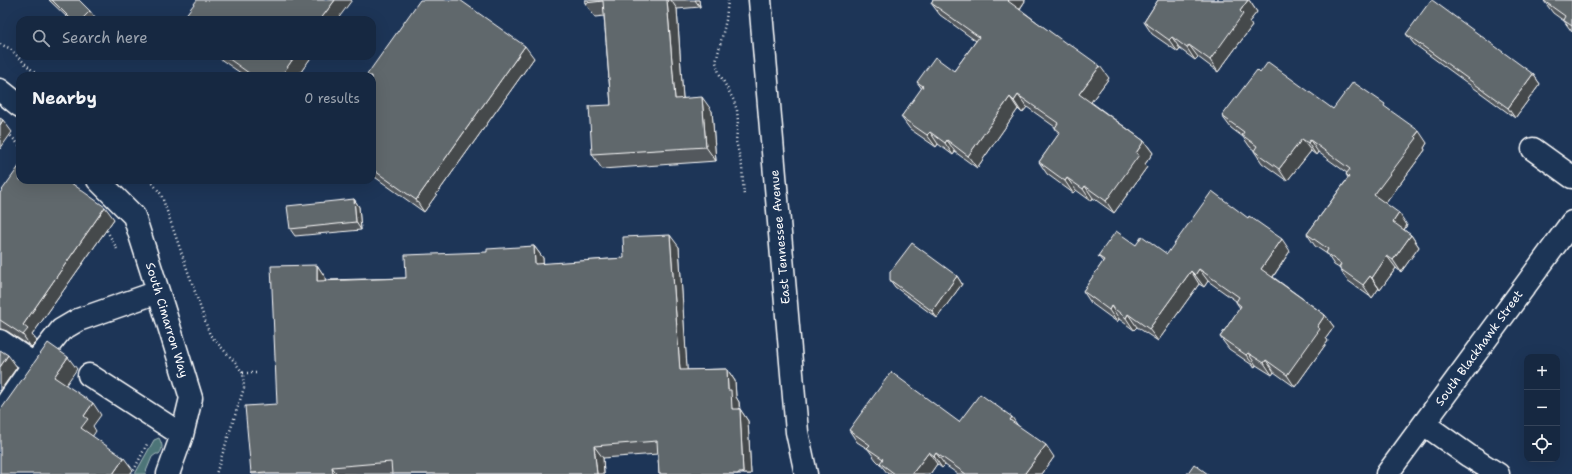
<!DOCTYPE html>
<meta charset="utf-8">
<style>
:root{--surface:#162841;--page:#1f3048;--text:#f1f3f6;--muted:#9ea6b1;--line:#35445a}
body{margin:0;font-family:"Shantell Sans",sans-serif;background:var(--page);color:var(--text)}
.controls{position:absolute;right:12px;bottom:12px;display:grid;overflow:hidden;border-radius:8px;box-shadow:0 4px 16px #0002}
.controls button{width:36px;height:36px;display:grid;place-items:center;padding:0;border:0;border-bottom:1px solid var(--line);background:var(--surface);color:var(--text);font:20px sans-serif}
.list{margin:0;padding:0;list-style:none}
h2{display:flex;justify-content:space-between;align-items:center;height:52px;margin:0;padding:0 16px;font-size:17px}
h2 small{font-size:13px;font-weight:400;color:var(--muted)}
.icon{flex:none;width:22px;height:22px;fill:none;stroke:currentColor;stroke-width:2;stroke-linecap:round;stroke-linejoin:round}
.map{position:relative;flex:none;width:1572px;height:474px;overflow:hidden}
.search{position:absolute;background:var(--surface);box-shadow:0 4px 16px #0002;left:16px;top:16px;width:360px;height:44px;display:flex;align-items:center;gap:10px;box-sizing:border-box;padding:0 14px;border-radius:12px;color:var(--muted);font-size:15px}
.panel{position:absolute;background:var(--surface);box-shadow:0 4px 16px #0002;left:16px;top:72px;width:360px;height:112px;border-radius:12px}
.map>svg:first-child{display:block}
.green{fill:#4d7478;stroke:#a6babc}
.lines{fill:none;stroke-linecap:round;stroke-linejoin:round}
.minor-casing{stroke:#fff;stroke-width:25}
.path{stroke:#fff;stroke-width:2.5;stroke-dasharray:1 3;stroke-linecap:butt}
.minor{stroke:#1d3557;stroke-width:22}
.wall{fill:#53595d;stroke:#fff}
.shaded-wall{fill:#44484c;stroke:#fff}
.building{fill:#61676c;stroke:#fff}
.labels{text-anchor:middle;stroke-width:4;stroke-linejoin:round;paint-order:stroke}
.street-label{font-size:12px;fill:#fff;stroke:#1d3557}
</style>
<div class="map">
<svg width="1572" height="474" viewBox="0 0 1572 474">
<rect width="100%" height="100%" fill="#1d3557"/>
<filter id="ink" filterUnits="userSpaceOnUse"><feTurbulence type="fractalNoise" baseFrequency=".025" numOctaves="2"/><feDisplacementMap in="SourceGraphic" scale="8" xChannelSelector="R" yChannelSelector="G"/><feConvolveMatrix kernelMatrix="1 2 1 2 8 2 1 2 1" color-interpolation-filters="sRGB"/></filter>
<g filter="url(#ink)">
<!-- green -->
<path class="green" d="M159 438C162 444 164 448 159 454H156L152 457 145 474H135L154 440Z"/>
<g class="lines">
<defs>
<path id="minor" d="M760 0 797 432 806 474
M0 90 20 106
M1533 149 1572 177
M98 180 134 216 164 310 191 398 182 435 168 474
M0 341 34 364
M89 375 182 435
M0 413 34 364 61 330 78 320 158 292
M1424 424 1469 456 1498 474
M1387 474 1572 222"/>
</defs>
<!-- minor casing -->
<use href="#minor" class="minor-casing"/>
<!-- path -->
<path class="path" d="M728 0 726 20 716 62 719 73 733 99 737 110 738 121 736 141 742 167 744 197
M0 44 9 48 38 76
M8 133 20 146
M150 180 161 194 210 335 234 361 243 373 244 388 216 474
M105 227 117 249
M243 373H258
M132 474 148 442"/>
<!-- minor -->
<use href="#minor" class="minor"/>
</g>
<!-- wall -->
<path class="wall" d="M49 0H79L90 11 95 18 94 20H70Z
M585 0H699L700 7 677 9 683 98 712 111 716 161 602 169 592 154 611 105 604 16 595 17 585 3Z
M933 0H1025V1L1020 9 1109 78 1091 102 1144 141 1153 153 1145 164 1147 167 1114 213 1093 198 1091 201 1076 190 1073 193 1047 174 1039 162 1059 134 1055 128V127L1027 107 1022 113 1018 109 977 168 955 152 953 155 938 144 936 147 910 129 901 117 922 89 917 82 954 71 976 41 940 15 931 3Z
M1158 0H1249L1257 12 1249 22 1252 26 1218 72 1198 57 1195 60 1180 49 1178 52 1152 34 1144 22Z
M1572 0V32L1564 21 1553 13 1544 1Z
M1406 34 1533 74 1540 84 1515 118 1414 44Z
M216 56H312L298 76H245Z
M534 58 424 212 372 175V76Z
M1260 73 1333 109 1389 110 1427 143 1424 148 1425 150 1386 203 1407 225 1404 230 1411 235 1419 247 1401 272 1396 268 1380 290 1379 288 1372 298 1347 280 1339 268 1334 265 1327 254 1315 246 1307 234 1348 178 1346 174 1347 173 1318 152 1316 155 1311 151 1287 181 1262 163 1254 151V150L1250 147 1243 137 1231 128 1222 116Z
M20 180H68L114 219 32 335 37 341 31 347 7 331 1 329H0V193Z
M354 199 359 207 361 230 295 236 290 229Z
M1136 245 1167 254 1290 251 1273 277 1325 315 1334 327 1326 338 1328 341 1295 387 1274 372 1272 375 1256 365 1255 367 1229 349 1220 337 1240 308 1236 302V301L1208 281 1204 287 1199 284 1158 341 1137 327 1134 330 1119 319 1117 322 1091 303 1083 291 1103 262 1098 256Z
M534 246 543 258V264L624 258 679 247 687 370 727 369 735 381 736 397 739 402 740 409 748 421 751 474H659L658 454 603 458 604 474H252L251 473 277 404 317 265 325 277V280L406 278 487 252Z
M957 276 962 284 937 318 895 287 890 280Z
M959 422 1017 425 1054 457 1042 474H958L945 465 942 468 937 464 930 474H888L880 464 876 460 868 449 857 442 849 430Z"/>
<!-- shaded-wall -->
<path class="shaded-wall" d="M335 0H352L337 20H320Z
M667 0H671L677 9 684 113 675 99Z
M695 0H699L700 7Z
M1009 0H1025V1L1017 13 1008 1Z
M1248 0H1249L1257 12 1249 22 1252 26 1218 72 1210 60 1240 11Z
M1172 37 1180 49 1178 52 1169 40Z
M1189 45 1198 57 1195 60 1187 48Z
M525 46 534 58 424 212 416 200Z
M295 56H312L298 76H281Z
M1100 66 1109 78 1088 106 1079 94Z
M1533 74 1540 84 1515 118 1508 108Z
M1018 95 1027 107 1022 113 1014 101Z
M702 97 712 111 716 161 706 147Z
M1010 97 1018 109 977 168 968 156Z
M3 120 12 132 0 149V125Z
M1419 131 1427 143 1424 148 1425 150 1383 207 1374 195Z
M930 132 938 144 936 147 927 135Z
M1302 139 1311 151 1287 181 1279 169Z
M947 140 955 152 953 155 945 143Z
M1310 140 1318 152 1316 155 1308 143Z
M1144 141 1153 153 1145 164 1147 167 1114 213 1106 201 1136 153Z
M1067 178 1076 190 1073 193 1065 181Z
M1085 186 1093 198 1091 201 1083 189Z
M354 199 359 207 361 230 356 222Z
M105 207 114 219 32 335 37 341 31 347 23 335V325Z
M1399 213 1407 225 1401 234 1393 222Z
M670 235 679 247 688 382 680 370Z
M1411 235 1419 247 1401 272 1393 260Z
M1282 239 1290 251 1270 281 1261 269Z
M534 246 543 258 544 276 535 264Z
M1387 256 1396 268 1380 290 1372 278Z
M317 265 325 277 326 292 317 281Z
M1199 269 1208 281 1204 287 1195 275Z
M1191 271 1199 284 1158 341 1149 329Z
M957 276 962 284 937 318 932 311Z
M1370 276 1379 288 1372 298 1363 285Z
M1111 306 1119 319 1117 322 1109 310Z
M1128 314 1137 327 1134 330 1126 318Z
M1325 315 1334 327 1326 338 1328 341 1295 387 1287 375 1317 327Z
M1248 353 1256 365 1255 367 1246 355Z
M8 355 17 367 0 391V367Z
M68 357 77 369 63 389 54 377Z
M1266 360 1274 372 1272 375 1264 363Z
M727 369 735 381 736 397 739 402 740 421 732 409 728 390Z
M93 403 101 415 93 426 96 431 90 440 81 428 84 416Z
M740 409 748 421 751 474H744L743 473Z
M1012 417 1020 429 1010 420Z
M1046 445 1054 457 1042 474H1026L1025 473Z
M594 446 603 458 604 474H597Z
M929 452 937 464 930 474H912Z
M936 453 945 465 942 468 934 456Z
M124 458 133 470 130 474H113Z
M332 467 337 474H333Z"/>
<!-- building -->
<path class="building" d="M52 0H79L90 11 81 20H72Z
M197 0H335L320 20H182Z
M420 0H460L525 46 416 200 372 169V76H366Z
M585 0H667L675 99 702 97 706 147 592 154 589 106 611 105 603 1 585 3Z
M933 0H1009L1008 1 1067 44 1068 43 1100 66 1079 94 1144 141 1136 153 1139 155 1106 201 1085 186 1083 189 1067 178 1065 181 1039 162 1060 132 1055 128 1058 123 1018 95 1014 101 1010 97 968 156 947 140 945 143 930 132 927 135 901 117 923 86 917 82 935 57 954 71 979 37 931 3Z
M1158 0H1248L1240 11 1243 14 1210 60 1189 45 1187 48 1172 37 1169 40 1144 22Z
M1431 0H1432L1533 74 1508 108 1406 34Z
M1545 0H1572V26L1563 20 1565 16 1544 1Z
M225 56H295L281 76H253Z
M1268 62 1333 109 1353 82 1385 104 1384 106 1419 131 1415 136 1417 138 1374 195 1399 213 1393 222 1411 235 1393 260 1387 256 1372 278 1370 276 1363 285 1339 268 1341 264 1326 253 1328 249 1307 234 1349 177 1346 174 1350 169 1310 140 1308 143 1302 139 1279 169 1254 151 1257 146 1242 135 1244 132 1222 116 1257 70 1260 73Z
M0 118 3 120 0 125Z
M20 165V180H67L105 207 23 325 28 329 23 335 0 320V193Z
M1212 191 1248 218 1249 216 1282 239 1261 269 1325 315 1317 327 1320 329 1287 375 1266 360 1264 363 1248 353 1246 355 1220 337 1241 306 1236 302 1239 297 1199 269 1195 275 1191 271 1149 329 1128 314 1126 318 1111 306 1109 310 1083 291 1104 260 1098 256 1116 231 1136 245 1142 236 1167 254Z
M354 199 356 222 290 229 287 206Z
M670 235 680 370 727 369 728 390H731L732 409H740L743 473H738V474H659L657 441 594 446 597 474H392L391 462 332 467 333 474H266V472L251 473 245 406 277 404 271 266 317 265V281L406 278 405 255 487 252V249L534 246 535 264 624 258 623 237Z
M912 243 957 276 932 311 890 280V272Z
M48 343 68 357 54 377 93 403 84 416 88 419 81 428 124 458 113 474H0V410L2 408Z
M0 350 8 355 0 367Z
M891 372 959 422 980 394 1012 417 1010 420 1046 445 1025 473 1026 474H966L936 453 934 456 929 452 912 474H895L880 463 883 459 867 448 870 445 849 430Z
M1194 464 1208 474H1187Z"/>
</g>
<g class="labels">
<!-- street labels -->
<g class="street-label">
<text transform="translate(780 237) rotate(-95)" y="4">East Tennessee Avenue</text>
<text transform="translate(167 320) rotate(73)" y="4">South Cimarron Way</text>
<text transform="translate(1479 348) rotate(-54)" y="4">South Blackhawk Street</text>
</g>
</g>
</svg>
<div class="controls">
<button>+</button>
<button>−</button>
<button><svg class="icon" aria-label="locate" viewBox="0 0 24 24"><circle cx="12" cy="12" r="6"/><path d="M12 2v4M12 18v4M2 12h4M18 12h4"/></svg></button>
</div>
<div class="search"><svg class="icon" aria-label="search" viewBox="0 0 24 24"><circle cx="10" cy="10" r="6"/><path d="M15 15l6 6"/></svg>Search here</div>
<section class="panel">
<h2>Nearby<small>0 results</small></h2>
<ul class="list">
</ul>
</section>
</div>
